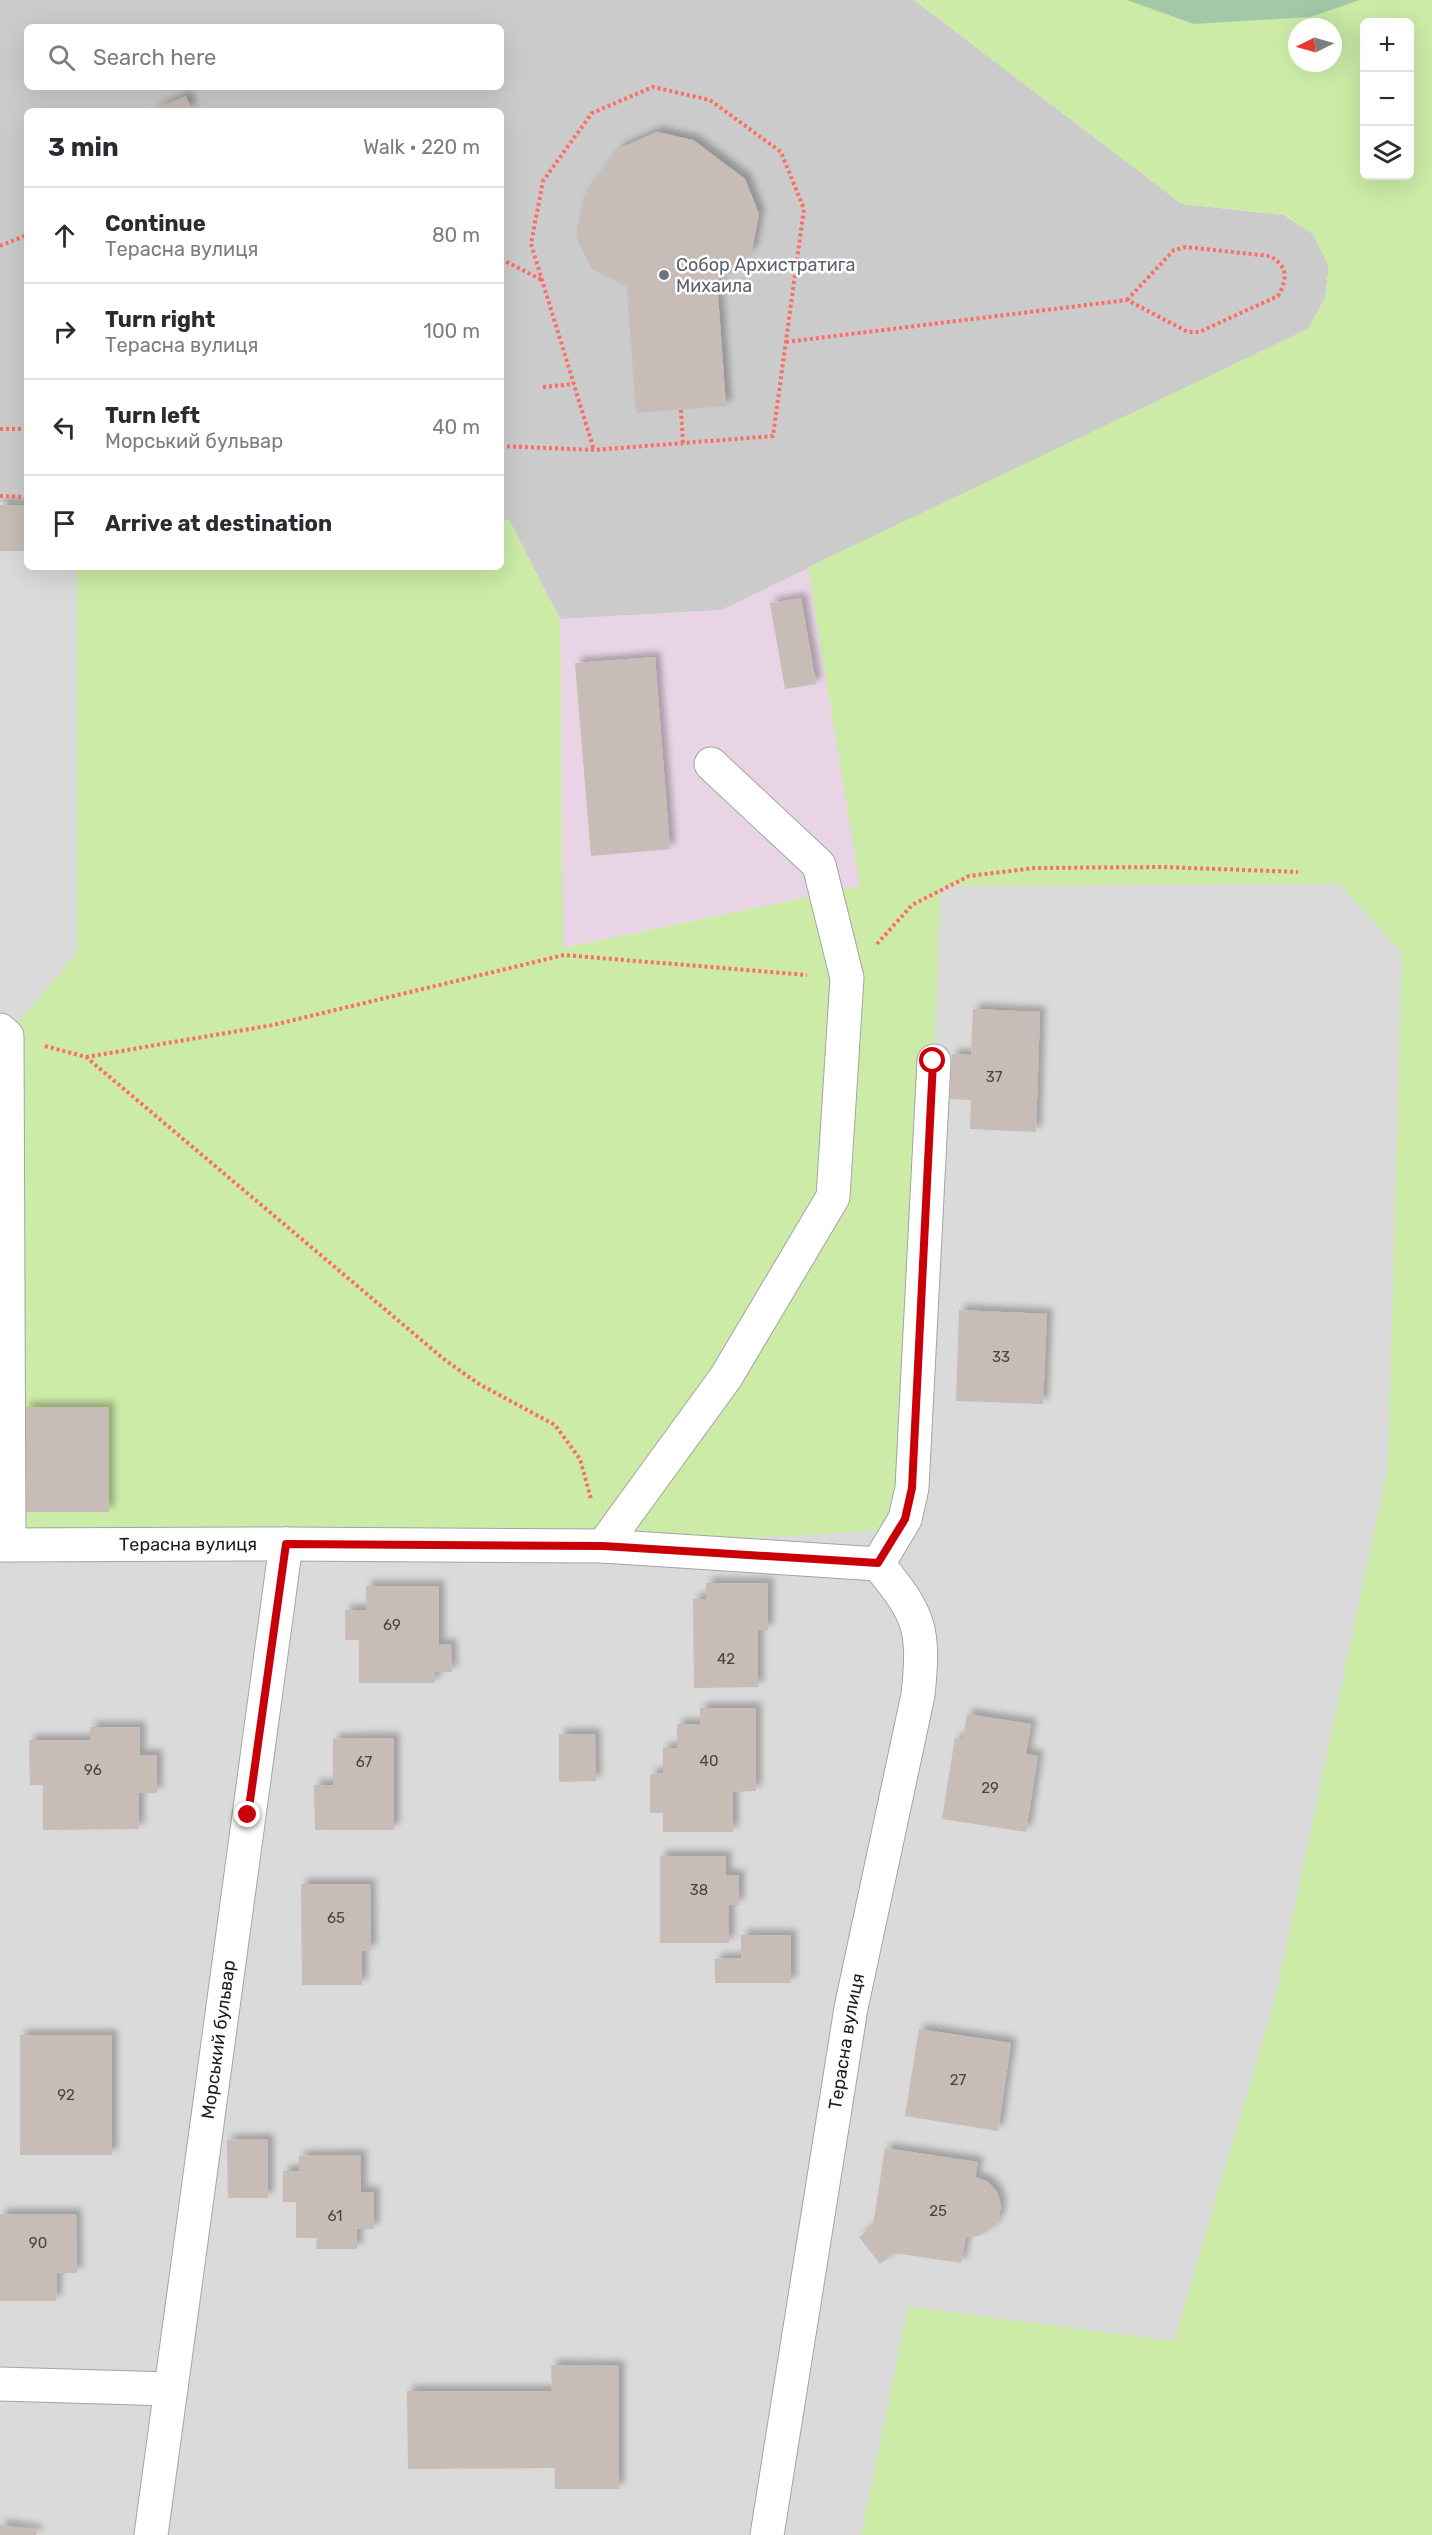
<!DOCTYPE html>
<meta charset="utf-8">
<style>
:root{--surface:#fff;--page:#f2f2f3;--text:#2b2b33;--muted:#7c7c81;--line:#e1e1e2}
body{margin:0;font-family:Rubik,sans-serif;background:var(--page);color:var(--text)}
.controls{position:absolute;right:18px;top:18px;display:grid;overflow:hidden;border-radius:9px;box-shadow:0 6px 24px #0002}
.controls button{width:54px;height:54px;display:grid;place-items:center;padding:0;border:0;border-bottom:2px solid var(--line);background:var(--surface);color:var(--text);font:30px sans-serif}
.compass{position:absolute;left:1288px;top:18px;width:54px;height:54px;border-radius:50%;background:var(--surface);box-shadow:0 6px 24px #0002;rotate:265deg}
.stop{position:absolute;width:18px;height:18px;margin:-14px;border:4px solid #ca0009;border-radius:50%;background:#fff}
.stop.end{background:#ca0009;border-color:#fff;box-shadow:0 2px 6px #0008}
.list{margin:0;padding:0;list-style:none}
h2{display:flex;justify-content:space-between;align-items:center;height:78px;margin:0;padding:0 24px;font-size:26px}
h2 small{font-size:20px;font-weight:400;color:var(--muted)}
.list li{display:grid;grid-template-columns:39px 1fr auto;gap:18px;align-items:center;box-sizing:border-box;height:96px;padding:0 24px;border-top:2px solid var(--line)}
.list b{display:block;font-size:22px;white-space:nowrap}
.list p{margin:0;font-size:20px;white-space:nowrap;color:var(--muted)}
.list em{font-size:20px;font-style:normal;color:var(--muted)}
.icon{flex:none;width:33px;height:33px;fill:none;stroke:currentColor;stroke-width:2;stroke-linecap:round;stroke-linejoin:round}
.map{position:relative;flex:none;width:1432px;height:2535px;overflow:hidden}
.search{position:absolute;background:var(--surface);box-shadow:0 6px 24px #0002;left:24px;top:24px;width:480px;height:66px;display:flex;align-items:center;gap:15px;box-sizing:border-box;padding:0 21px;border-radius:9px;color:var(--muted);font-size:22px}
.panel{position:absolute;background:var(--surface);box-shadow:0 6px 24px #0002;left:24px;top:108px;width:480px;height:462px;border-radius:9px}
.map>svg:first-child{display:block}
.residential{fill:#dbdada}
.industrial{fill:#e8d4e5}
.religious{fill:#cbcbcb;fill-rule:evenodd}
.grass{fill:#cbeba6;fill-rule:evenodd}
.cemetery{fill:#a3c8a7}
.building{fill:#c7bcb6;filter:url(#shadow)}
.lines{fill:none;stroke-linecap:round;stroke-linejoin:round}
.minor-casing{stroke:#a4a4a4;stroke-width:35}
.path{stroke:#fe6d64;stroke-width:4;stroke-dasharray:3 3;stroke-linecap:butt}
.minor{stroke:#fff;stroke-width:33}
.route{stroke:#ca0009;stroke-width:8}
.worship-dot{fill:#6b7280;stroke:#fff;stroke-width:2}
.labels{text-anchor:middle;stroke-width:5;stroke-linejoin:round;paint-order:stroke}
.number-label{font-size:15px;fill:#484543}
.worship-label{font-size:18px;fill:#5b616d;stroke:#fff;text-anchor:start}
.street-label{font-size:18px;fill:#1d1d1d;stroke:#fff}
</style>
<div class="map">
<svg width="1432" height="2535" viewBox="0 0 1432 2535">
<defs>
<filter id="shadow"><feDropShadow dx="5.5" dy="-5.5" stdDeviation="3" flood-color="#0004"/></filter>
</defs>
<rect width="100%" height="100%" fill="#efeae3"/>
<!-- residential -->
<path class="residential" d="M0 502 27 503V567H77V952L7 1036 0 1030Z
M1339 883 1402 952 1388 1466 1275 2000 1174 2341 908 2307 861 2535H0V1545L914 1529 941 886Z"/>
<!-- industrial -->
<path class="industrial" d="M808 567 861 886 562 948 560 619 721 610Z"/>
<!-- religious -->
<path class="religious" d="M0 0H914L1182 204 1284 215 1313 234 1329 266 1325 298 1308 329 721 610 560 619 509 520H501V111H27V503L0 502ZM27 27H501V87H27Z"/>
<!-- grass -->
<path class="grass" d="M914 0H1432V2535H861L908 2307 1174 2341 1275 2000 1388 1466 1402 952 1339 884 941 886 914 1529 603 1546 9 1545 7 1036 77 952V567H501V520H509L560 619 563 948 860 886 808 567 1308 329 1325 298 1329 266 1313 234 1285 215 1182 204ZM1364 22H1410V176H1364ZM1297 27H1333V63H1297Z"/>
<!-- cemetery -->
<path class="cemetery" d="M1127 0H1360L1310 17 1194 24Z"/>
<!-- building -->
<path class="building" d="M186 96 192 111H150Z
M657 132 693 140 745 179 759 214 752 251 717 281 726 406 636 413 627 287 592 269 576 237 583 199 620 148Z
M0 505 27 506V551H0Z
M801 598 816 684 785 689 770 603Z
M655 657 670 849 591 856 575 663Z
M973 1009 1040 1012 1036 1132 970 1129 971 1100 950 1099 952 1054 971 1055Z
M959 1310 1047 1314 1043 1404 956 1401Z
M25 1407H109V1512H24Z
M706 1583H768V1630H758V1687L694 1688 693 1599H706Z
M366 1586H439V1645L451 1644 452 1672H435V1683H359V1640H345V1610H366Z
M700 1708H756V1791L733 1792V1832H663V1813H650V1774L663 1773V1748H677V1724H700Z
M967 1714 1031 1724 1026 1754 1038 1756 1026 1832 942 1819 955 1738 963 1740Z
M90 1727H140V1755H157V1793H139V1829L43 1830V1785H30L29 1740H90Z
M559 1734H595L596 1781 559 1782Z
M394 1738V1830H315L314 1785H333V1739Z
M660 1856H726V1875H739V1905H729V1943H660Z
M301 1884H370L371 1951H362V1985H302Z
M741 1935H791V1983H715V1959L741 1958Z
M919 2029 1011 2043 998 2131 905 2116Z
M20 2035H112V2155H20Z
M268 2139V2198H228L227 2140Z
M885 2148 978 2162 975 2177 988 2182 997 2192 1001 2205 999 2218 991 2229 979 2236 966 2237 961 2263 894 2253 880 2264 859 2237 873 2226Z
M361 2155V2192H374V2229H357V2249H316L317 2238H296V2202H283V2171H299V2156Z
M0 2214H76L77 2273H57L56 2301H0Z
M551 2365 619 2366V2489H555V2468L408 2469 407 2391H552Z
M0 2525 37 2530 36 2535H0Z"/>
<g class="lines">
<defs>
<g id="minor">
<path d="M0 1030 7 1036 9 1545"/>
<path id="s1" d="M0 1545 286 1544 603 1546 878 1564 905 1519 912 1488 934 1061"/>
<path d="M603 1546 726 1377 833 1197 847 978 819 865 711 764"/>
<path d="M0 2384 171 2389"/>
<path id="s2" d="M151 2535 286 1544"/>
<path id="s3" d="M767 2535 851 2008 918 1695C925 1628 920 1615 878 1564"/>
</g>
</defs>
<!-- minor casing -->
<use href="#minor" class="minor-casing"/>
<!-- path -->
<path class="path" d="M0 246 27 235
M501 259 542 280
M786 342 1127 300 1188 332H1199L1278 296C1288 278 1288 267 1270 256L1186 247 1174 250 1127 300
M543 387 573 384
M681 410 683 443
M0 429H27
M501 446 594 450 773 436 804 209 781 152 710 100 653 87 592 113 543 181 531 244 594 450
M0 496 27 497
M877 944 912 905 969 876 1035 868 1163 867 1298 872
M45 1046 86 1057 445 1360 479 1384 555 1425 580 1459 591 1499
M86 1057 273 1025 564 955 807 975"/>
<!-- minor -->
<use href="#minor" class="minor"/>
</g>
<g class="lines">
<!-- route -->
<path class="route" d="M248 1815 286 1544 603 1546 878 1563 905 1519 912 1488 933 1061"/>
</g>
<!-- markers -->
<circle class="worship-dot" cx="664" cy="275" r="6"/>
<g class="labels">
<!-- number labels -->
<g class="number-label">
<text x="994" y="1082">37</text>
<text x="1001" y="1362">33</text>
<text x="392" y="1630">69</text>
<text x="726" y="1664">42</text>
<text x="709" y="1766">40</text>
<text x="364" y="1767">67</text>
<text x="93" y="1775">96</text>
<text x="990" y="1793">29</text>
<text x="699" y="1895">38</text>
<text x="336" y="1923">65</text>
<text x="958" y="2085">27</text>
<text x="66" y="2100">92</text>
<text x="938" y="2216">25</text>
<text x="335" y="2221">61</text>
<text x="38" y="2248">90</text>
</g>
<!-- worship labels -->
<g class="worship-label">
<text x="676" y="271">Собор Архистратига<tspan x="676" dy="21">Михаила</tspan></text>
</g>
<!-- street labels -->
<g class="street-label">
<text dy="6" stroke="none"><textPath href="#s1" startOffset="188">Терасна вулиця</textPath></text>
<text dy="6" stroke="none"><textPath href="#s2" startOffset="500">Морський бульвар</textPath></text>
<text dy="6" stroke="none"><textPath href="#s3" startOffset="500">Терасна вулиця</textPath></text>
</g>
</g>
</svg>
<div class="controls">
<button>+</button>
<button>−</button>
<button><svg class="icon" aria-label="layers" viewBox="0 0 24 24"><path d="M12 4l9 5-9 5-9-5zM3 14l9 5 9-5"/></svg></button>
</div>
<svg class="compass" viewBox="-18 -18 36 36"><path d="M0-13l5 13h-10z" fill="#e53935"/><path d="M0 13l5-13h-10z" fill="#7c7c81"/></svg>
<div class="stop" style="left:933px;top:1061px"></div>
<div class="stop end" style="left:248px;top:1815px"></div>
<div class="search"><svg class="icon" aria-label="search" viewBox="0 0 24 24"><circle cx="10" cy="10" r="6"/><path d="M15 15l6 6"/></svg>Search here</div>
<section class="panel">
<h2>3 min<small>Walk · 220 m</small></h2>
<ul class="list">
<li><svg class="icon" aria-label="ahead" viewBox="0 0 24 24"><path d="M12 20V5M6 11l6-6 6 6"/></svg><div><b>Continue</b><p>Терасна вулиця</p></div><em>80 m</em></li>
<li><svg class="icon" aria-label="right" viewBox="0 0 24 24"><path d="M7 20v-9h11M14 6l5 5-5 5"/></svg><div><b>Turn right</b><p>Терасна вулиця</p></div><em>100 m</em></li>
<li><svg class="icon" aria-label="left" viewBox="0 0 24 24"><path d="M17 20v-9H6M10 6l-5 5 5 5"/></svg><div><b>Turn left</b><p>Морський бульвар</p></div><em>40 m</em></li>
<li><svg class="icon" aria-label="arrive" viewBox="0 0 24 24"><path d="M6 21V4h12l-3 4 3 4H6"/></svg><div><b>Arrive at destination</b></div></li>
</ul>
</section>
</div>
